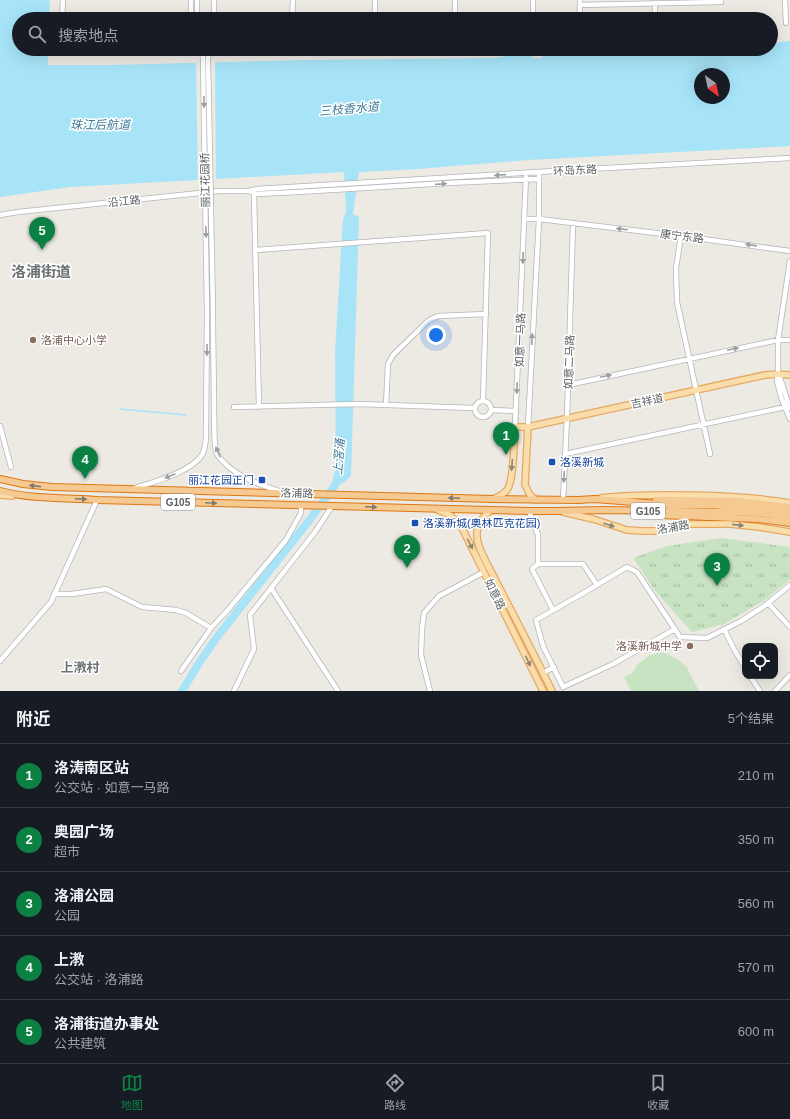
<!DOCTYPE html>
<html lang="zh">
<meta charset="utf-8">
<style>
:root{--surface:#171b24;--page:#20242c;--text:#f1f3f6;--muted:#9ea1a6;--line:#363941;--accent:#0b8043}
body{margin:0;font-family:Arial,"Noto Sans SC",sans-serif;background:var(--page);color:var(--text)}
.controls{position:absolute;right:12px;bottom:12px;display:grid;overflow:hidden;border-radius:8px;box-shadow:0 4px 16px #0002}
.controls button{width:36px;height:36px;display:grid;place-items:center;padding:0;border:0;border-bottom:1px solid var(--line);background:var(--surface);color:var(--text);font:20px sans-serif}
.compass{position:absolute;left:694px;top:68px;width:36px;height:36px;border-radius:50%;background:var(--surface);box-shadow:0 4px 16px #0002;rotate:147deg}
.you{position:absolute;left:436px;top:335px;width:14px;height:14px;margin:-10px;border:3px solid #fff;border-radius:50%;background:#1a73e8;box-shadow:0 0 0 6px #1a73e833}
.badge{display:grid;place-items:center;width:26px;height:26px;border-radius:50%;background:var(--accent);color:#fff;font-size:13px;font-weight:700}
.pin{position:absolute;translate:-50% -33px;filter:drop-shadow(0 1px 2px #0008)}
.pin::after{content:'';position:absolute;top:21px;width:14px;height:12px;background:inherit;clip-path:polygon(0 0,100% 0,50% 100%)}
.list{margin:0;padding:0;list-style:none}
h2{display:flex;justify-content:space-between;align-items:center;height:52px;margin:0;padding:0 16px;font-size:17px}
h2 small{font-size:13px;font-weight:400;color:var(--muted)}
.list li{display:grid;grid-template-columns:26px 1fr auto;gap:12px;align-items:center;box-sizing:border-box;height:64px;padding:0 16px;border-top:1px solid var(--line)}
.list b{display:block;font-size:15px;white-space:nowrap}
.list p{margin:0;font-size:13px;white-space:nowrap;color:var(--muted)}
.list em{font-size:13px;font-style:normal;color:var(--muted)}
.icon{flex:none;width:22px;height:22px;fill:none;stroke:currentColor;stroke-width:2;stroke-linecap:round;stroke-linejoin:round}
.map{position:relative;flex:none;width:790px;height:691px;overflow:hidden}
.search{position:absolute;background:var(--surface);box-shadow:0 4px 16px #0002;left:12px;right:12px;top:12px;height:44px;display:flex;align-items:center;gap:10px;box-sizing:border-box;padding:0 14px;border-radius:22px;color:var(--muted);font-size:15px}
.sheet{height:372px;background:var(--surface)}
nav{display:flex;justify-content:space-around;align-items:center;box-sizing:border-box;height:56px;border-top:1px solid var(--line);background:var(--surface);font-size:11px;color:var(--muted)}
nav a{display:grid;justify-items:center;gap:2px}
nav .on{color:var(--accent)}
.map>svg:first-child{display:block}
.grass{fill:#c7e3c1}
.park{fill:url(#park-tufts)}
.water{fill:#a7e4f8;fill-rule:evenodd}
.pier{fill:#ede9e3}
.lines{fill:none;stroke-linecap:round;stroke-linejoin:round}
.stream{stroke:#a7e4f8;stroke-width:1.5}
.river{stroke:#a7e4f8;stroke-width:8}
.minor-casing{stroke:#b3b6b9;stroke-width:6}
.major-casing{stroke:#e6a862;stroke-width:8}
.highway-casing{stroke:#df7711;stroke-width:8}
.minor{stroke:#fff;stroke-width:4.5}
.major{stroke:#f9deac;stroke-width:5.5}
.highway{stroke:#f5c992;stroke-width:6}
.minor-bridge-casing{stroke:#b3b6b9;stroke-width:6;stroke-linecap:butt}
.minor-bridge{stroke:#fff;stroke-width:4.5}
.oneway{fill:#9da0a1}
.oneway2{fill:#8a8678}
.oneway3{fill:#827a6e}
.education-dot{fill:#8d6e63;stroke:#fff;stroke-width:1.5}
.transit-dot{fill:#1a4fb4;stroke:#fff;stroke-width:1.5}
.labels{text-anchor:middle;stroke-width:3;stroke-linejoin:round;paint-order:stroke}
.shield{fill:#fff;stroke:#8c9091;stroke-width:1}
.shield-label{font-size:10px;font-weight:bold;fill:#5b6062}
.street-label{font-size:11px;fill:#5b6062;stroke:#fff}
.education-label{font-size:11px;fill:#785e54;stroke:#fff;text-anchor:start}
.transit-label{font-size:11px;fill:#164399;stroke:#fff;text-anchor:start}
.water-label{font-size:12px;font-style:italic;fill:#407b98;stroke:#fff}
.quarter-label{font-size:13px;font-weight:bold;fill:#6c7274;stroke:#fff}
.district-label{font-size:15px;font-weight:bold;fill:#6c7274;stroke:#fff}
</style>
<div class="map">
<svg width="790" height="691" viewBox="0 0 790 691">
<defs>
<pattern id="park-tufts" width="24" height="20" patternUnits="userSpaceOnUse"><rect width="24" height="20" fill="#c7e3c1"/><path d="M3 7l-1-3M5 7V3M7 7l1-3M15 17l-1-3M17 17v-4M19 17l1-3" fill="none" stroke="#a5bba0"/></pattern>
</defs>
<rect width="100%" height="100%" fill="#ede9e3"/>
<!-- grass -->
<path class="grass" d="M663 652 676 659 686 666 699 691H631L624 677 632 673 638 664 650 655Z"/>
<!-- park -->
<path class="park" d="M721 538 790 547V579L765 600 724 624 692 632 656 592 633 558 667 546Z"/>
<!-- water -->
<path class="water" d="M0 0H50L49 19H19V49H48V65H111L307 60 491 58 524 54 530 55 534 58H541L544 55 546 54H615L685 49H771V43L790 41V146L528 160 418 169 359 172 353 214 359 217 351 476 343 483 336 484 335 352 343 219 346 212 344 172 70 187 0 197ZM700 74H724V98H700Z"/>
<!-- pier -->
<path class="pier" d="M215 60 216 181 198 182 196 61Z"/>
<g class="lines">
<!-- stream -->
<path class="stream" d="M120 409 186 415"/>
<!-- river -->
<path class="river" d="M182 691 201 660 217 637 308 522 336 484 338 474"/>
<defs>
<path id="minor" d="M191 0V19
M197 0V19
M455 0V19
M580 0V5L721 2V0
M785 0 786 23
M655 4V19
M62 19 63 0
M214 19V0
M292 19 293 0
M375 19V0
M533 19V0
M579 19 580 5
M249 191 256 194 298 192 448 183 539 179
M254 196 259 407
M0 215 18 212 219 191H249L257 189 570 170 790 158
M525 219H539L681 236 790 251
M681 236 676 268 677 302 710 454
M256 250 488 233 483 401
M790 261 778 340V374L777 381 781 397 790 419
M213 311C213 345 214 380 214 414 215 423 213 447 217 454 229 474 260 485 282 492
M779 375 790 408
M568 385 778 340H790
M475 409a8 8 0 1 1 16 0a8 8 0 1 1-16 0Z
M386 405 388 364 393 355 428 321 438 316 486 314
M234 407 359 404 474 408
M491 410 516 411
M0 426 11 467
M515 427 526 177
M528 427 539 219V172
M565 454 790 406
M135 488C154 482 191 472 202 455 205 450 205 444 206 439L207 311
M563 500 567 418 573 224
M529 511 538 535V564
M271 588 338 691
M54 594H72L106 589 142 607 176 610 186 613 211 628
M768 603 790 627
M553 610 532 569 538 564H583L597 585
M675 629 613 664 563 687 543 646 536 620 580 595 627 567 637 572 680 637 707 638 741 621 763 607 790 585
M724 629 735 651 745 667
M0 661 51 602 97 500
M181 671 211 628 227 611 286 540 301 513V505
M543 673 554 667
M750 676 760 691
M234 691 254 649 250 615 315 532 332 506
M430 691 421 655 422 629 424 613 439 596 484 572
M775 691 790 675"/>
<path id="major" d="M528 427 525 485 530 495 536 500
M0 495 12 496
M601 498C623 495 645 495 668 495 709 495 750 496 790 503
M493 499C498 497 503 495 507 490 514 481 514 440 515 427H528L765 375 778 374 790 375
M436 509 450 515 461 526 543 691
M491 510C483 517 476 524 477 536 477 548 490 569 496 581 515 618 534 654 552 691
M563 512 593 519 627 530 642 531H658L690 524H730L759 527 790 532"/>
<path id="highway" d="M0 479 23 484 52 487 493 499 578 500 595 499 671 505H714L738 507 761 509 790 513
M0 491C31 499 65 498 97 500L529 511H558L603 510 738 512 761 513 790 518
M656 500 738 501 790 507
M660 515 758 519 790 523"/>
</defs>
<!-- minor casing -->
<use href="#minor" class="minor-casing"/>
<!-- major casing -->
<use href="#major" class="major-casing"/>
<!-- highway casing -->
<use href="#highway" class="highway-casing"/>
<!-- minor -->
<use href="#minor" class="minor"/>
<!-- major -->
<use href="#major" class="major"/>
<!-- highway -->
<use href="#highway" class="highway"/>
<defs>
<path id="minor-bridge" d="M202 49 203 59 207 311
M209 49 208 59 213 311"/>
</defs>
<!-- minor-bridge casing -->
<use href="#minor-bridge" class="minor-bridge-casing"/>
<!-- minor-bridge -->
<use href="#minor-bridge" class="minor-bridge"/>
</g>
<!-- one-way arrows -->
<defs><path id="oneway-solid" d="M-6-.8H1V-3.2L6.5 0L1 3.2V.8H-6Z"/></defs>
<g class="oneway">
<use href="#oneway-solid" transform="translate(204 102) rotate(89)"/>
<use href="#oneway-solid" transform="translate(500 175) rotate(176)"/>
<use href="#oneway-solid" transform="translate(441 184) rotate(-4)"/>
<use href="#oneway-solid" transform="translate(622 229) rotate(-173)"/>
<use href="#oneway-solid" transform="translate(206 232) rotate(89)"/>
<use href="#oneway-solid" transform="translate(751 245) rotate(-172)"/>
<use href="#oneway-solid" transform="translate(523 258) rotate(92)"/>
<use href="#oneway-solid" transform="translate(532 339) rotate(-87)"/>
<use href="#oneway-solid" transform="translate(733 349) rotate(-12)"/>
<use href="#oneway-solid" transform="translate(207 350) rotate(90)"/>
<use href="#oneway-solid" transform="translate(606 376) rotate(-12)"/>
<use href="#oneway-solid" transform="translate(517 388) rotate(93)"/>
<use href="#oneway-solid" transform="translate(218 452) rotate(-114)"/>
<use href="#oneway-solid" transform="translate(170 476) rotate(157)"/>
<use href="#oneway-solid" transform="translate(564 477) rotate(93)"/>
</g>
<g class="oneway2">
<use href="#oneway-solid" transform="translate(512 465) rotate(94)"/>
<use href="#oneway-solid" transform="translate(609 525) rotate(18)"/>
<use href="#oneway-solid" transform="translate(738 525) rotate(6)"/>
<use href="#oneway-solid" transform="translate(470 544) rotate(63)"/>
<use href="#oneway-solid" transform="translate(528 661) rotate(64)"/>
</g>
<g class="oneway3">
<use href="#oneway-solid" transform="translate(35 486) rotate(-174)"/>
<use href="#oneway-solid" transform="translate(454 498) rotate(-178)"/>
<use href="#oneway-solid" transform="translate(81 499) rotate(2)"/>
<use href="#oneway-solid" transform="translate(211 503) rotate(2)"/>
<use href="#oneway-solid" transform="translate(371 507) rotate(2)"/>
</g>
<!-- markers -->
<g class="education-dot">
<circle cx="33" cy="340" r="4"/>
<circle cx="690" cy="646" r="4"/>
</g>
<g class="transit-dot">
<rect x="548" y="458" width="8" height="8" rx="2"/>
<rect x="258" y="476" width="8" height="8" rx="2"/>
<rect x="411" y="519" width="8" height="8" rx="2"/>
</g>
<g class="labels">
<!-- shield labels -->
<g class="shield">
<rect x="161" y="494" width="34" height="16" rx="3"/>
<rect x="631" y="503" width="34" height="16" rx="3"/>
</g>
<g class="shield-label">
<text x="178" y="506">G105</text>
<text x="648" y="515">G105</text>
</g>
<!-- street labels -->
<g class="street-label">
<text transform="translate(575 170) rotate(-3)" y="4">环岛东路</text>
<text transform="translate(205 180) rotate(-91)" y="4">丽江花园桥</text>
<text transform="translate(124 201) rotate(-6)" y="4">沿江路</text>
<text transform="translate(682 236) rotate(7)" y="4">康宁东路</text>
<text transform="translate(520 340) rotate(-88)" y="4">如意一马路</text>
<text transform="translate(569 362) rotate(-88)" y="4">如意二马路</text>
<text transform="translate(647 401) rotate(-12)" y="4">吉祥道</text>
<text transform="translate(297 493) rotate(2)" y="4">洛浦路</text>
<text transform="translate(673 527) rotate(-10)" y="4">洛浦路</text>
<text transform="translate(495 594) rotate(64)" y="4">如意路</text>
</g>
<!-- education labels -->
<g class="education-label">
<text x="41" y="344">洛浦中心小学</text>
<text x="682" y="650" text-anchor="end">洛溪新城中学</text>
</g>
<!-- transit labels -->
<g class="transit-label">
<text x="560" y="466">洛溪新城</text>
<text x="254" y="484" text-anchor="end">丽江花园正门</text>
<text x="423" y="527">洛溪新城(奥林匹克花园)</text>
</g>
<!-- water labels -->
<g class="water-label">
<text transform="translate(349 109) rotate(-5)" y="4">三枝香水道</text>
<text x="100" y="129">珠江后航道</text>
<text transform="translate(339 457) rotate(-85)" y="4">上滘涌</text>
</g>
<!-- quarter labels -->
<g class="quarter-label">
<text x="80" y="672">上漖村</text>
</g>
<!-- district labels -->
<g class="district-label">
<text x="41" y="277">洛浦街道</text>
</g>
</g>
</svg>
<div class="controls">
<button><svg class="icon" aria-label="locate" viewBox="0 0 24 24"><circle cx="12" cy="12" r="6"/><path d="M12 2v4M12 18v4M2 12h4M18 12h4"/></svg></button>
</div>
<svg class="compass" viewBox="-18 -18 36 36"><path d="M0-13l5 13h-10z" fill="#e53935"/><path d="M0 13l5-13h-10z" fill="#9ea1a6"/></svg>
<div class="you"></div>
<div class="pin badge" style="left:506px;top:455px">1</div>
<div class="pin badge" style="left:407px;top:568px">2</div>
<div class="pin badge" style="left:717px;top:586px">3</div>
<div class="pin badge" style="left:85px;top:479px">4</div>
<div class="pin badge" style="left:42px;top:250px">5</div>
<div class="search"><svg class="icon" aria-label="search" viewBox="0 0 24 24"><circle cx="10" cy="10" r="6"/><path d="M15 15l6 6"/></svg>搜索地点</div>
</div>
<section class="sheet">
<h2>附近<small>5个结果</small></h2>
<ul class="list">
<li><span class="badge">1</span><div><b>洛涛南区站</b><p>公交站 · 如意一马路</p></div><em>210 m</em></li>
<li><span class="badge">2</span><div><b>奥园广场</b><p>超市</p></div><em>350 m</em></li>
<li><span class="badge">3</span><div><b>洛浦公园</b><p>公园</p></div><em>560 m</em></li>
<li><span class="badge">4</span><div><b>上漖</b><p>公交站 · 洛浦路</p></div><em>570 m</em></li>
<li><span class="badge">5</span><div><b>洛浦街道办事处</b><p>公共建筑</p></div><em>600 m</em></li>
</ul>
</section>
<nav>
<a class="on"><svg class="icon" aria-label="map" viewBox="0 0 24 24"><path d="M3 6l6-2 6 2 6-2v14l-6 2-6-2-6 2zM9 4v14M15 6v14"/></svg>地图</a>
<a><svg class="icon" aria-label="directions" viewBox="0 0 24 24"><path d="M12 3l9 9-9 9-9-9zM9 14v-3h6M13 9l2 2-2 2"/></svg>路线</a>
<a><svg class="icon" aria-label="saved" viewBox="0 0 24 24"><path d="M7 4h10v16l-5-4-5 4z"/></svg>收藏</a>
</nav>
